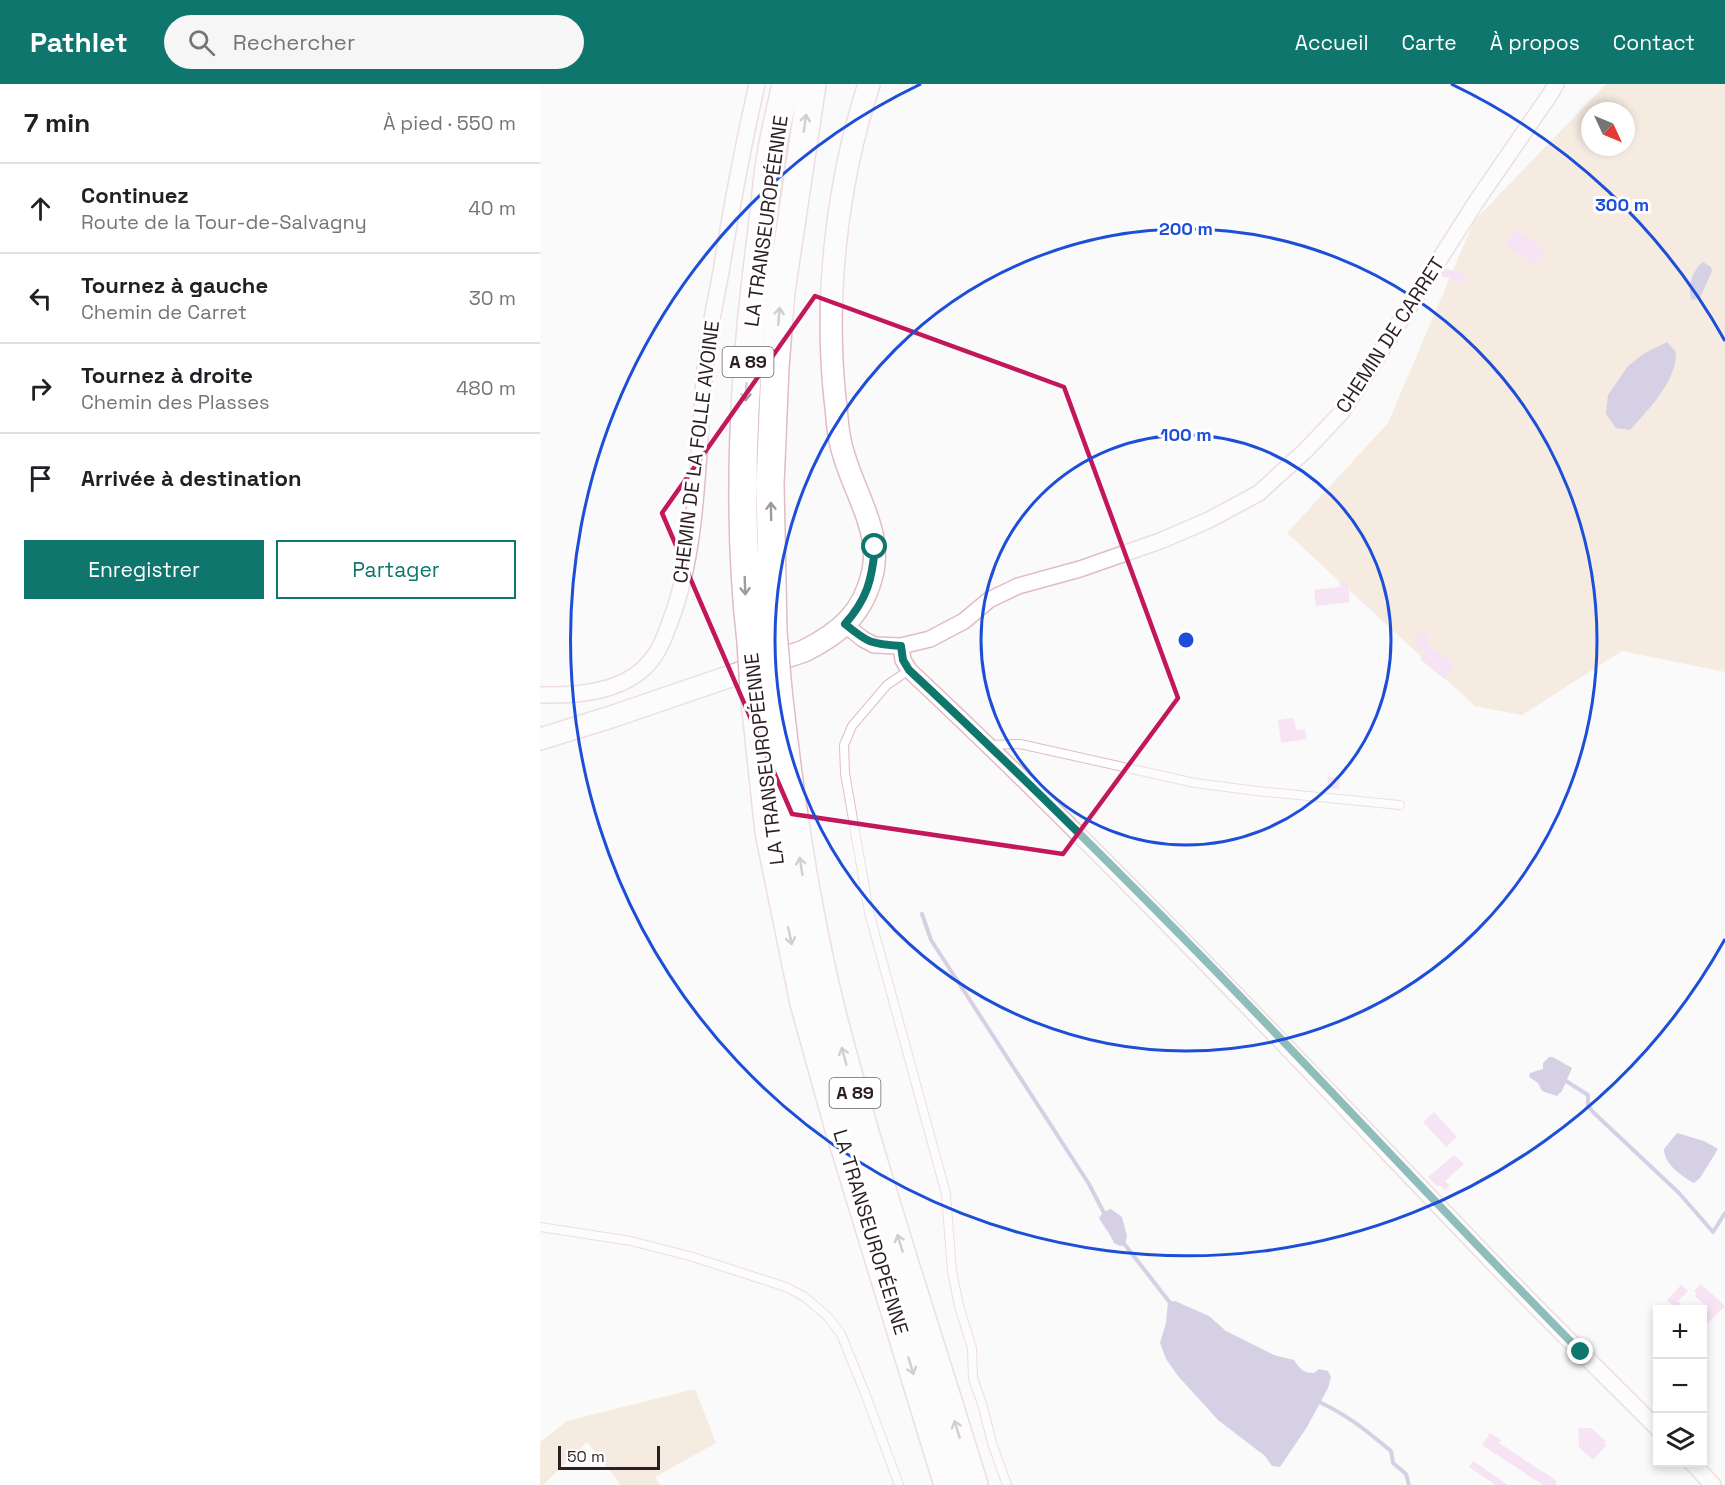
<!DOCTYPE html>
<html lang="fr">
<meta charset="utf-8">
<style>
:root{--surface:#fff;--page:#f6f6f6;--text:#202124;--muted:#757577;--line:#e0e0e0;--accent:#0f766e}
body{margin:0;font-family:"Space Grotesk",sans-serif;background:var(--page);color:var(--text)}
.controls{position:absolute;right:18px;bottom:18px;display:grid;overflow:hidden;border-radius:0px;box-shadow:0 3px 9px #0003}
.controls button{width:54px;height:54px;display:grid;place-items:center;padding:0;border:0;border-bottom:2px solid var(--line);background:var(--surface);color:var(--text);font:30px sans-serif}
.compass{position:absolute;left:1041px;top:18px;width:54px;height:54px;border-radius:50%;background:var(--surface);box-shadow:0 3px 9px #0003;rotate:134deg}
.scale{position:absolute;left:18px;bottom:15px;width:102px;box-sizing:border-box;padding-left:6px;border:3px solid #2c1e22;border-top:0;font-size:16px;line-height:21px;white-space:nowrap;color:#2c1e22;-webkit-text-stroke:4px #fff;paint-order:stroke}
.stop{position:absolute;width:18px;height:18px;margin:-14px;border:4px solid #0f766e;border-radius:50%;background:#fff}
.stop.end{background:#0f766e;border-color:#fff;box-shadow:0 2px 6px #0008}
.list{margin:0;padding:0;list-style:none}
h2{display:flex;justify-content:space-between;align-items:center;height:78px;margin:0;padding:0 24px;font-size:26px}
h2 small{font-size:20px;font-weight:400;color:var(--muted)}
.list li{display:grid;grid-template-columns:39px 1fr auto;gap:18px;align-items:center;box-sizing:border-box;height:90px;padding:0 24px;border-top:2px solid var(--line)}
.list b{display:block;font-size:22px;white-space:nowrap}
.list p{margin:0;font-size:20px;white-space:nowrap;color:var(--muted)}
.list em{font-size:20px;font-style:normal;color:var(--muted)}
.actions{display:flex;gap:12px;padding:18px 24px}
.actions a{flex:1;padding:14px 0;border:2px solid var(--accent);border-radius:0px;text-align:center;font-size:21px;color:var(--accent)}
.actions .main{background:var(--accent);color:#fff}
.icon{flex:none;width:33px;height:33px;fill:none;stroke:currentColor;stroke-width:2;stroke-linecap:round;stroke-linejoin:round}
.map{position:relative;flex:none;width:1185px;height:1401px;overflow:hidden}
header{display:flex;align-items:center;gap:36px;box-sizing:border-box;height:84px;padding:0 30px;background:var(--accent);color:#fff}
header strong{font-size:28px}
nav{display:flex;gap:33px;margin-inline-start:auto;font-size:21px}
.search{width:420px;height:54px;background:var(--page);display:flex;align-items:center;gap:15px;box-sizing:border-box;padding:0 21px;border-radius:33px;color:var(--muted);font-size:22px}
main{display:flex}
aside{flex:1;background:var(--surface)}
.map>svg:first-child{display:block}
.green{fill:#f1d9c3;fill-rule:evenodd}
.water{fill:#ac9ecb}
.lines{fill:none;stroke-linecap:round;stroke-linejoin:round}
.stream{stroke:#ac9ecb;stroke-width:4}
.building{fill:#f2c9ed}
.lane-casing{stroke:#e1bcc5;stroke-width:10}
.street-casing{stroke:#e1bcc5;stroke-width:18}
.secondary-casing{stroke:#e1bcc5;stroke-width:24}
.highway-casing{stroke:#e1bcc5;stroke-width:30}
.lane{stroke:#fff;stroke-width:8}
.street{stroke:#fff;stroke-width:15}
.secondary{stroke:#fff;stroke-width:21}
.highway{stroke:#fff;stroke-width:27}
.highway-bridge-casing{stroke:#e1bcc5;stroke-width:30;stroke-linecap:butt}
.highway-bridge{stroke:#fff;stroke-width:27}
.oneway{stroke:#a09a9c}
.route{stroke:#0f766e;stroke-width:8}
.marked{fill:none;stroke:#c2185b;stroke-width:4.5;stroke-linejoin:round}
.ring{fill:none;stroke:#1d4ed8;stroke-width:3}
.labels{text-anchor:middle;stroke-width:6;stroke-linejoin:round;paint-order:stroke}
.shield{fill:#fff;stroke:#6b6264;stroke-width:1.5}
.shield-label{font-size:18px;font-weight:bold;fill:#2c1e22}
.street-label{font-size:20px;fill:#2c1e22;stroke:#fff}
.centre{fill:#1d4ed8;stroke:#fff;stroke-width:3}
.ring-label{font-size:18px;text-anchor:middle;font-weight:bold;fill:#1d4ed8;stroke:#fff;stroke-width:6;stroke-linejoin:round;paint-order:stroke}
</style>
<header>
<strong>Pathlet</strong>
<div class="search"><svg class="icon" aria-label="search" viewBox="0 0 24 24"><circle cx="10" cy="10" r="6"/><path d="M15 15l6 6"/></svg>Rechercher</div>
<nav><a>Accueil</a><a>Carte</a><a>À propos</a><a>Contact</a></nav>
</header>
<main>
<aside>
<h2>7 min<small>À pied · 550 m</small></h2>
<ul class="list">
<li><svg class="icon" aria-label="ahead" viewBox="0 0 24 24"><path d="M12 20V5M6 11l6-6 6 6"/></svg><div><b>Continuez</b><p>Route de la Tour-de-Salvagny</p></div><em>40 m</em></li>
<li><svg class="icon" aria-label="left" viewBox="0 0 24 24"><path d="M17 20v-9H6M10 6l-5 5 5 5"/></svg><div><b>Tournez à gauche</b><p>Chemin de Carret</p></div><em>30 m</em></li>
<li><svg class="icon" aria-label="right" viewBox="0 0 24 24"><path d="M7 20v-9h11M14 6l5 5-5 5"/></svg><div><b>Tournez à droite</b><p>Chemin des Plasses</p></div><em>480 m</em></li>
<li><svg class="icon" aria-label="arrive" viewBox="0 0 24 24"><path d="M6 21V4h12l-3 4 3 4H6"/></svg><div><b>Arrivée à destination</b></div></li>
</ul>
<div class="actions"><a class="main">Enregistrer</a><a>Partager</a></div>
</aside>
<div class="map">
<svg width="1185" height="1401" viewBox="0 0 1185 1401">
<rect width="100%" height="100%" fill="#fafafa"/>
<!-- green -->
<path class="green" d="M1066 0H1185V588L1082 567 982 631 935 622 747 449 848 339 934 137ZM1050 27H1086V63H1050Z
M155 1305 176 1359 115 1393 120 1401H81L47 1358 3 1401H0V1358L27 1337Z"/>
<!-- water -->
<path class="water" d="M1163 178 1171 183 1172 187 1160 214 1152 216C1146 205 1153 185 1163 178Z
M1127 258 1136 268C1137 297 1108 326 1090 346L1076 344 1066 330 1068 311 1088 282 1105 269Z
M1009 973H1013L1032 984 1022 1007 1017 1012 1002 1007 998 999 989 993 990 989 1003 985V979Z
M1137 1049 1164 1057 1178 1065 1160 1094 1154 1099C1141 1092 1124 1080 1124 1065Z
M571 1125 582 1133 587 1152 585 1161 580 1162 574 1159C570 1149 564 1143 559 1134L563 1128Z
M635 1217 669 1232 686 1247 734 1271 754 1276C760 1285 763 1289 774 1289L779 1285 788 1287 791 1293 788 1304 767 1343 740 1383 732 1382 725 1372 678 1336 638 1292 626 1275 620 1259 626 1239 628 1218Z"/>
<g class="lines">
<!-- stream -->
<path class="stream" d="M382 830 391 856 549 1100 565 1131
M1026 997 1048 1011V1022L1054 1029 1139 1109 1173 1148 1185 1129
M582 1157 631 1220
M775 1316C808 1331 824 1345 851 1367L853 1379 866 1390 869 1401"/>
</g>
<!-- building -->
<path class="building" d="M975 145 1005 166 994 181 965 160Z
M903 184 927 190 924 199 901 192Z
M807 497 810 518 776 522 774 506 800 503 799 498Z
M886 548 889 562 899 570 900 568 915 581 904 595 880 575 885 568 881 564 877 565 874 551Z
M754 634 756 646 765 645 766 655 741 659 738 636Z
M788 693 800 694 799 705 787 704Z
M894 1028 917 1053 906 1063 883 1038Z
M914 1071 924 1080 905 1097 910 1102 905 1106 900 1101 898 1103 888 1093Z
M1161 1200 1185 1222 1162 1245V1225L1166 1222 1155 1212 1157 1210 1154 1207Z
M1141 1201 1148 1207 1138 1217 1141 1220 1136 1224 1127 1216Z
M1038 1344H1051L1066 1357 1064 1359 1066 1362 1053 1376 1039 1363Z
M950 1349 961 1356 959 1359 1017 1397 1015 1401H1003L942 1361Z
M933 1377 968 1401H956L929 1383Z"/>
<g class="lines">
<defs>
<path id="lane" d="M369 586 347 601 312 642 304 661 305 689 329 828 406 1110 412 1187 419 1222 432 1264 433 1294 443 1323 452 1359 467 1401
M451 661 480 660 655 699 717 707 860 721
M0 1143 91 1157 153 1173 246 1203 265 1213 288 1233 301 1250 325 1309 359 1401"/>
<path id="street" d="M305 541 323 555 334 561 361 562 390 555 424 537 449 516 478 502 540 485 620 457 669 436 719 409 766 366 802 328 938 115 1011 9 1016 0
M361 562 363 576 369 586C574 778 765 983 959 1185 1011 1239 1065 1292 1118 1345
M0 611C39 612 91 608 115 571 122 561 126 549 130 538 162 455 156 356 167 268 170 241 176 215 181 188 191 125 203 62 217 0
M1151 1378 1173 1401"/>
<path id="secondary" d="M0 655 71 633 264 567C300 549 324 529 333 487 342 442 308 400 300 356 297 343 297 329 295 315 284 212 297 99 329 0"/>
<path id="highway" d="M233 548 230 400 235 283 241 207 272 0
M211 558C196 427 203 293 220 162 224 132 226 101 231 71 235 47 241 24 246 0
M238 606C250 717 266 828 294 937 335 1093 387 1247 434 1401
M214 607 229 748 264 919 299 1045 408 1401"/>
</defs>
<!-- lane casing -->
<use href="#lane" class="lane-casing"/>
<!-- street casing -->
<use href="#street" class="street-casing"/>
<!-- secondary casing -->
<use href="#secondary" class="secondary-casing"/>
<!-- highway casing -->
<use href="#highway" class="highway-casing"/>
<!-- lane -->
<use href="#lane" class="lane"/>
<!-- street -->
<use href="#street" class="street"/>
<!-- secondary -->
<use href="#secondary" class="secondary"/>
<!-- highway -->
<use href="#highway" class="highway"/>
<defs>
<path id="highway-bridge" d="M233 548 238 606
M211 558 214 607"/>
</defs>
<!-- highway-bridge casing -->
<use href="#highway-bridge" class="highway-bridge-casing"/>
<!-- highway-bridge -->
<use href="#highway-bridge" class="highway-bridge"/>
</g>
<!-- one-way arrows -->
<defs><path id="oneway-shaft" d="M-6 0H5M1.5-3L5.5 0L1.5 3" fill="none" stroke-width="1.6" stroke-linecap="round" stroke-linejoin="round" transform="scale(1.5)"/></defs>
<g class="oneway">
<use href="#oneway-shaft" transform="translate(265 39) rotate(-82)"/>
<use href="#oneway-shaft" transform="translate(239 232) rotate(-85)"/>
<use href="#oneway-shaft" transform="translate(206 308) rotate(93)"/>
<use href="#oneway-shaft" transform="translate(231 427) rotate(-91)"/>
<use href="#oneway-shaft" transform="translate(205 502) rotate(88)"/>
<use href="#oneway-shaft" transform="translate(261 782) rotate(-99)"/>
<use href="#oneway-shaft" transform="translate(250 852) rotate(78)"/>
<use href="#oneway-shaft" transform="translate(304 972) rotate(-106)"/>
<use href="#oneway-shaft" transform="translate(360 1159) rotate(-107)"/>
<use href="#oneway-shaft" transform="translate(371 1282) rotate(73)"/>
<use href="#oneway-shaft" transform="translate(417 1345) rotate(-107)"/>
</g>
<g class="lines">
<!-- route -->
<path class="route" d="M335 463C332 496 327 515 305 540 328 559 331 560 361 562L363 576 369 586C469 679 566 775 661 872 789 1003 912 1138 1041 1268"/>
</g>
<!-- marked area -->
<path d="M0 0H1185V1401H0ZM275 212 524 303 638 614 523 770 252 730 122 429Z" fill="#fafafa" fill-opacity=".55" fill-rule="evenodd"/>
<path class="marked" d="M275 212 524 303 638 614 523 770 252 730 122 429Z"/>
<!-- distance rings -->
<g class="ring">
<circle cx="646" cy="556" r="205"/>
<circle cx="646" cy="556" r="411"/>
<path d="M1185 855A616 616 0 1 1 381 0M911 0A616 616 0 0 1 1185 257"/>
</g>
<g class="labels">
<!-- shield labels -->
<g class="shield">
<rect x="182.5" y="263" width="51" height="30" rx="4.5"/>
<rect x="289.5" y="994" width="51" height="30" rx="4.5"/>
</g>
<g class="shield-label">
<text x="208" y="284">A 89</text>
<text x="315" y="1015">A 89</text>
</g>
<!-- street labels -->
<g class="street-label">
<text transform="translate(226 137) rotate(-82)" y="7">LA TRANSEUROPÉENNE</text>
<text transform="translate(850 251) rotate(-57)" y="7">CHEMIN DE CARRET</text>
<text transform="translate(156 368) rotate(-83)" y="7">CHEMIN DE LA FOLLE AVOINE</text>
<text transform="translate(224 675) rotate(-97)" y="7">LA TRANSEUROPÉENNE</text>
<text transform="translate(331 1148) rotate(73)" y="7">LA TRANSEUROPÉENNE</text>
</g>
</g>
<circle cx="646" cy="556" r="9" class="centre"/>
<g class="ring-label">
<text x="1082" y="127">300 m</text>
<text x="646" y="151">200 m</text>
<text x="646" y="357">100 m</text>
</g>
</svg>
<div class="controls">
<button>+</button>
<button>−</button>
<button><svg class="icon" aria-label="layers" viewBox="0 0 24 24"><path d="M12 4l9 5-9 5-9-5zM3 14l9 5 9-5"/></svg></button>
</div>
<svg class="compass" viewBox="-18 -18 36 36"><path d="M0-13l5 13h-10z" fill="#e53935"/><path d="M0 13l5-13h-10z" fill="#757577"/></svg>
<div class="scale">50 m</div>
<div class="stop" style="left:335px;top:463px"></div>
<div class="stop end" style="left:1041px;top:1268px"></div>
</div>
</main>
